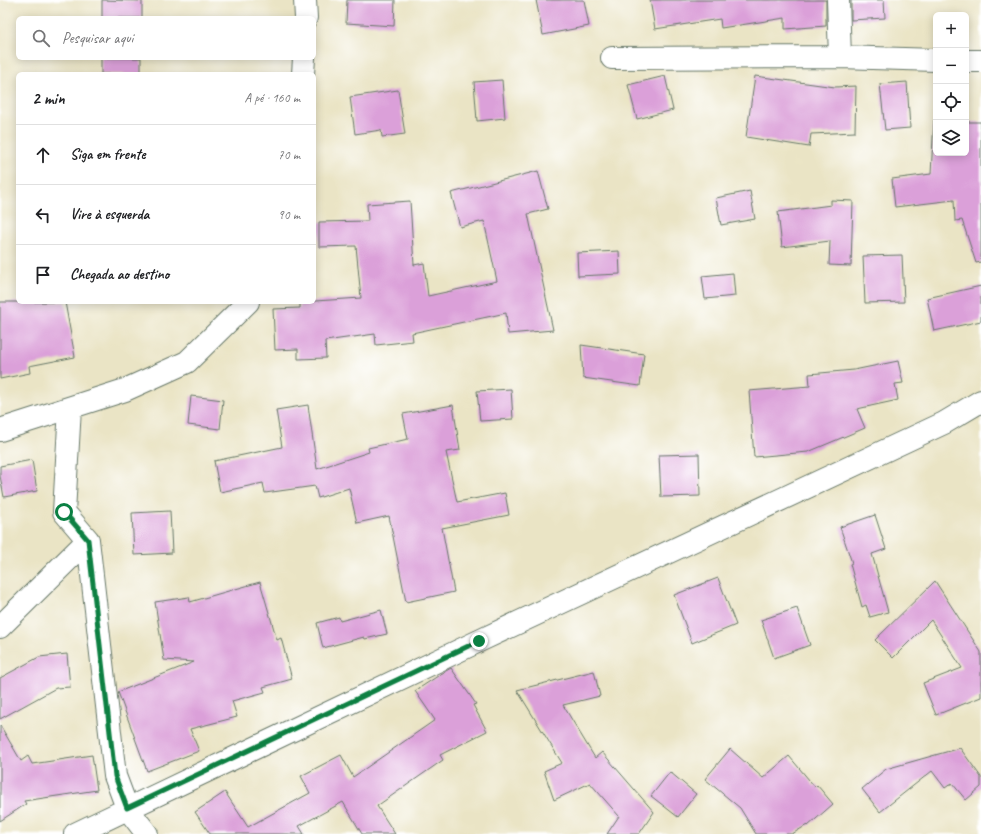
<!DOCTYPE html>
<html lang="pt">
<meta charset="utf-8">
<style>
:root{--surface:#fff;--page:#f6f6f6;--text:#202124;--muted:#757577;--line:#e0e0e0}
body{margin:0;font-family:Caveat,sans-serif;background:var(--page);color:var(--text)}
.controls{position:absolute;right:12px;top:12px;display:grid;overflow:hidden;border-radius:6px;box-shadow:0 2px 10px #0003}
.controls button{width:36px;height:36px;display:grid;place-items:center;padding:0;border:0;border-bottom:1px solid var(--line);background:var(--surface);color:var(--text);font:20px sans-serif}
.stop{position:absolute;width:12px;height:12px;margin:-9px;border:3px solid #0b8043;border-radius:50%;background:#fff}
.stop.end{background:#0b8043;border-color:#fff;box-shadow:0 1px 4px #0008}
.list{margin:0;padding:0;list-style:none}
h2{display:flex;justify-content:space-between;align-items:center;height:52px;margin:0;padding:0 16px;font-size:17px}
h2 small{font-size:13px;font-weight:400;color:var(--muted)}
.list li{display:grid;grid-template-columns:26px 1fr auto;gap:12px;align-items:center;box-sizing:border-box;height:60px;padding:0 16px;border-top:1px solid var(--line)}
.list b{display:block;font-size:15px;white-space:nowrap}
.list em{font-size:13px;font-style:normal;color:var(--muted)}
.icon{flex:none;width:22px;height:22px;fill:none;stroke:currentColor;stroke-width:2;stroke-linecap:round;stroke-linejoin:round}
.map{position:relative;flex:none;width:981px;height:834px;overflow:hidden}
.search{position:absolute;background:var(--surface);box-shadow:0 2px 10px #0003;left:16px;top:16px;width:300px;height:44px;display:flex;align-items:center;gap:10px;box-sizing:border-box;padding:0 14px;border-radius:6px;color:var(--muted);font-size:15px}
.panel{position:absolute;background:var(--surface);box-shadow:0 2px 10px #0003;left:16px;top:72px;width:300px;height:232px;border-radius:6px}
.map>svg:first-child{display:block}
.building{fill:#dba0d9}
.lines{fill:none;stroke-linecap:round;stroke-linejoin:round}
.minor-casing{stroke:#667767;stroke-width:24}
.minor{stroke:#fff;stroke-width:22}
.route{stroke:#0b8043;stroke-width:5}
</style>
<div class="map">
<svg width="981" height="834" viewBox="0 0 981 834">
<rect width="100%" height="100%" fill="#fff"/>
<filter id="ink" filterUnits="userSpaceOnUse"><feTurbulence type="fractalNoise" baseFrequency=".025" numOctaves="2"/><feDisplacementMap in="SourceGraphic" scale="8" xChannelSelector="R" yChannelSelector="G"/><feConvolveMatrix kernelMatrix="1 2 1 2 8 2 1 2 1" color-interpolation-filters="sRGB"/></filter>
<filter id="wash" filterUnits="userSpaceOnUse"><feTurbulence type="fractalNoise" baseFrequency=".012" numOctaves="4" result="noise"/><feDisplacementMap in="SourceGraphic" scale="16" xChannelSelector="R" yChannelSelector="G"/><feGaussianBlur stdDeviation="0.9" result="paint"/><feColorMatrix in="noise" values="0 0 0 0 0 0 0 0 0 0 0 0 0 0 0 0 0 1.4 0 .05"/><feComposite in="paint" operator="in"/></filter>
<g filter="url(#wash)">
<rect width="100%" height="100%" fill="#eae4c5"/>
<g id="blocks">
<!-- building -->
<path class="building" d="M102 0 142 1V18H102Z
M347 0H395L394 26 346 23Z
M536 0H584L589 26 543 35Z
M650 0H826V26L785 29V18L721 28 720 19 655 29Z
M851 0H884L885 18 851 20Z
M101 58H141V74H101Z
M665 76 673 110 637 119 628 85Z
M755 76 835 87 856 86 855 132 811 134 809 147 746 137Z
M502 80 505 118 477 121 474 82Z
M907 82 910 128 885 130 880 84Z
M398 90 405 134 382 137 381 130 355 134 350 97Z
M934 120H936V153H966V122H981V262L976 263 962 220 955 221 954 200 895 207 892 179 931 174Z
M538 171 548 209 528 214 553 330 508 334 506 313 412 333 413 341 376 345 375 334 325 341 326 358 298 359V349L275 350 273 309 300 308V302L361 298 356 246 319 247V222L368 221 367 204 410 201 414 265 424 263 428 296 497 281 484 221 460 227 451 193Z
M750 191 755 219 721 225 716 198Z
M831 200 853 201 851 266 829 265 830 241 782 247 778 212 831 205Z
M619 251 620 274 578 276 577 253Z
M902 255 904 302 865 303 863 256Z
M733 273 735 296 705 299 702 276Z
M981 286V321L934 331 927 298Z
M0 302H65L75 357 29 366 30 373 0 379Z
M581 345 644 354 640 386 583 378Z
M898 361 903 383 895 384 898 400 857 409 865 428 808 452 754 457 749 391 810 386 809 374 854 370Z
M511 389 513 419 480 421 477 391Z
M191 396 223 400 220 429 188 425Z
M308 405 317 469 369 452 368 448 408 439 403 414 453 405 460 450 446 452 457 502 505 493 509 515 442 528 454 592 406 602 389 516 357 523 349 488 318 498 315 486 265 493 263 483 220 492 214 461 282 447 276 410Z
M699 454 700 496 661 497 659 455Z
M32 460 37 491 4 497 0 476V466Z
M170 511 172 553 134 555 132 513Z
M875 515 886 549 872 554 888 612 870 617 866 605 862 607 850 564 852 563 840 527Z
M718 578 736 625 692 643 674 595Z
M935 581 981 652V697L936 715 923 683 962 668 931 620 893 658 875 640Z
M260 582 277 640 281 638 292 679 263 687 265 692 232 701 237 717 190 729 199 751 147 771 118 692 194 662 164 660 155 602 189 597 190 602Z
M797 608 810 645 774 658 761 620Z
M381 610 387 634 365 639 364 637 323 648 317 623 339 617 340 621Z
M67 654 70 687 56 688 0 719V678L39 657Z
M451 668 476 704 473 705 487 731 440 755 443 760 377 806 395 834H362L343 802 299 826 304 834H210L195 812 225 792 248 827 310 793 301 776 341 755 353 777 435 720 415 691 444 672Z
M594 671 600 696 563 705 595 758 602 752 654 812 639 834H607L619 816 590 783 554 800 544 771 562 763 517 690Z
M0 725 21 761 28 756 32 764 92 755 97 790 24 801 26 804 0 821Z
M960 748 981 777V787L966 800 952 783 945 788 932 771 880 812 862 789 886 769Z
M730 749 763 778 789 756 815 787 817 785 833 804 808 826 807 825 792 834H756L740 808 705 779Z
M670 772 696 794 678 817 651 796Z"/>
</g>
</g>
<g filter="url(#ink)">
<use href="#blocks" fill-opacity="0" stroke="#667767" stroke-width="1"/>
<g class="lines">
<defs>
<path id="minor" d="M305 0 306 18
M838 0 840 57
M612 58 840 57 936 60
M966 61H981
M303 74 304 58
M70 408 64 512 88 540 115 776 127 808 147 834
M0 430 125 390 187 362 248 302
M0 627 88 540
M75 834 479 641 944 423 981 401"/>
</defs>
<!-- minor casing -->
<use href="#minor" class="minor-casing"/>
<!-- minor -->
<use href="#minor" class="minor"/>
</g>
</g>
<g class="lines" filter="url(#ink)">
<!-- route -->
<path class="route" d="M64 512 88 540 115 776 127 808 479 641"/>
</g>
</svg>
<div class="controls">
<button>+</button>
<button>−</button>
<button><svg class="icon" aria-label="locate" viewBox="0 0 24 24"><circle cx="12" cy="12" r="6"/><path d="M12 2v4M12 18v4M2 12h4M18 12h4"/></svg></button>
<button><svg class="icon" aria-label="layers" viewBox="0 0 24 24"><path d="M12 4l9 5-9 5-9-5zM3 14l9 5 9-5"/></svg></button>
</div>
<div class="stop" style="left:64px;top:512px"></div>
<div class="stop end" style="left:479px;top:641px"></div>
<div class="search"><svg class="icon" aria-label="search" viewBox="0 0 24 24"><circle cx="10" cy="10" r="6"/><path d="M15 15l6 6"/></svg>Pesquisar aqui</div>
<section class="panel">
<h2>2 min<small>A pé · 160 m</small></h2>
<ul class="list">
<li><svg class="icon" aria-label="ahead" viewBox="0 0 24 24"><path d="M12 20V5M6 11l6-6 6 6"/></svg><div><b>Siga em frente</b></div><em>70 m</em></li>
<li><svg class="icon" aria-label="left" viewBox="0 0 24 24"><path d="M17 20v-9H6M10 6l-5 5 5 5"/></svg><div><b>Vire à esquerda</b></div><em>90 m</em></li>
<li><svg class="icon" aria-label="arrive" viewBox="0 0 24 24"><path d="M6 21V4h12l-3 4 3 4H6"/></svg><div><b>Chegada ao destino</b></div></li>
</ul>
</section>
</div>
